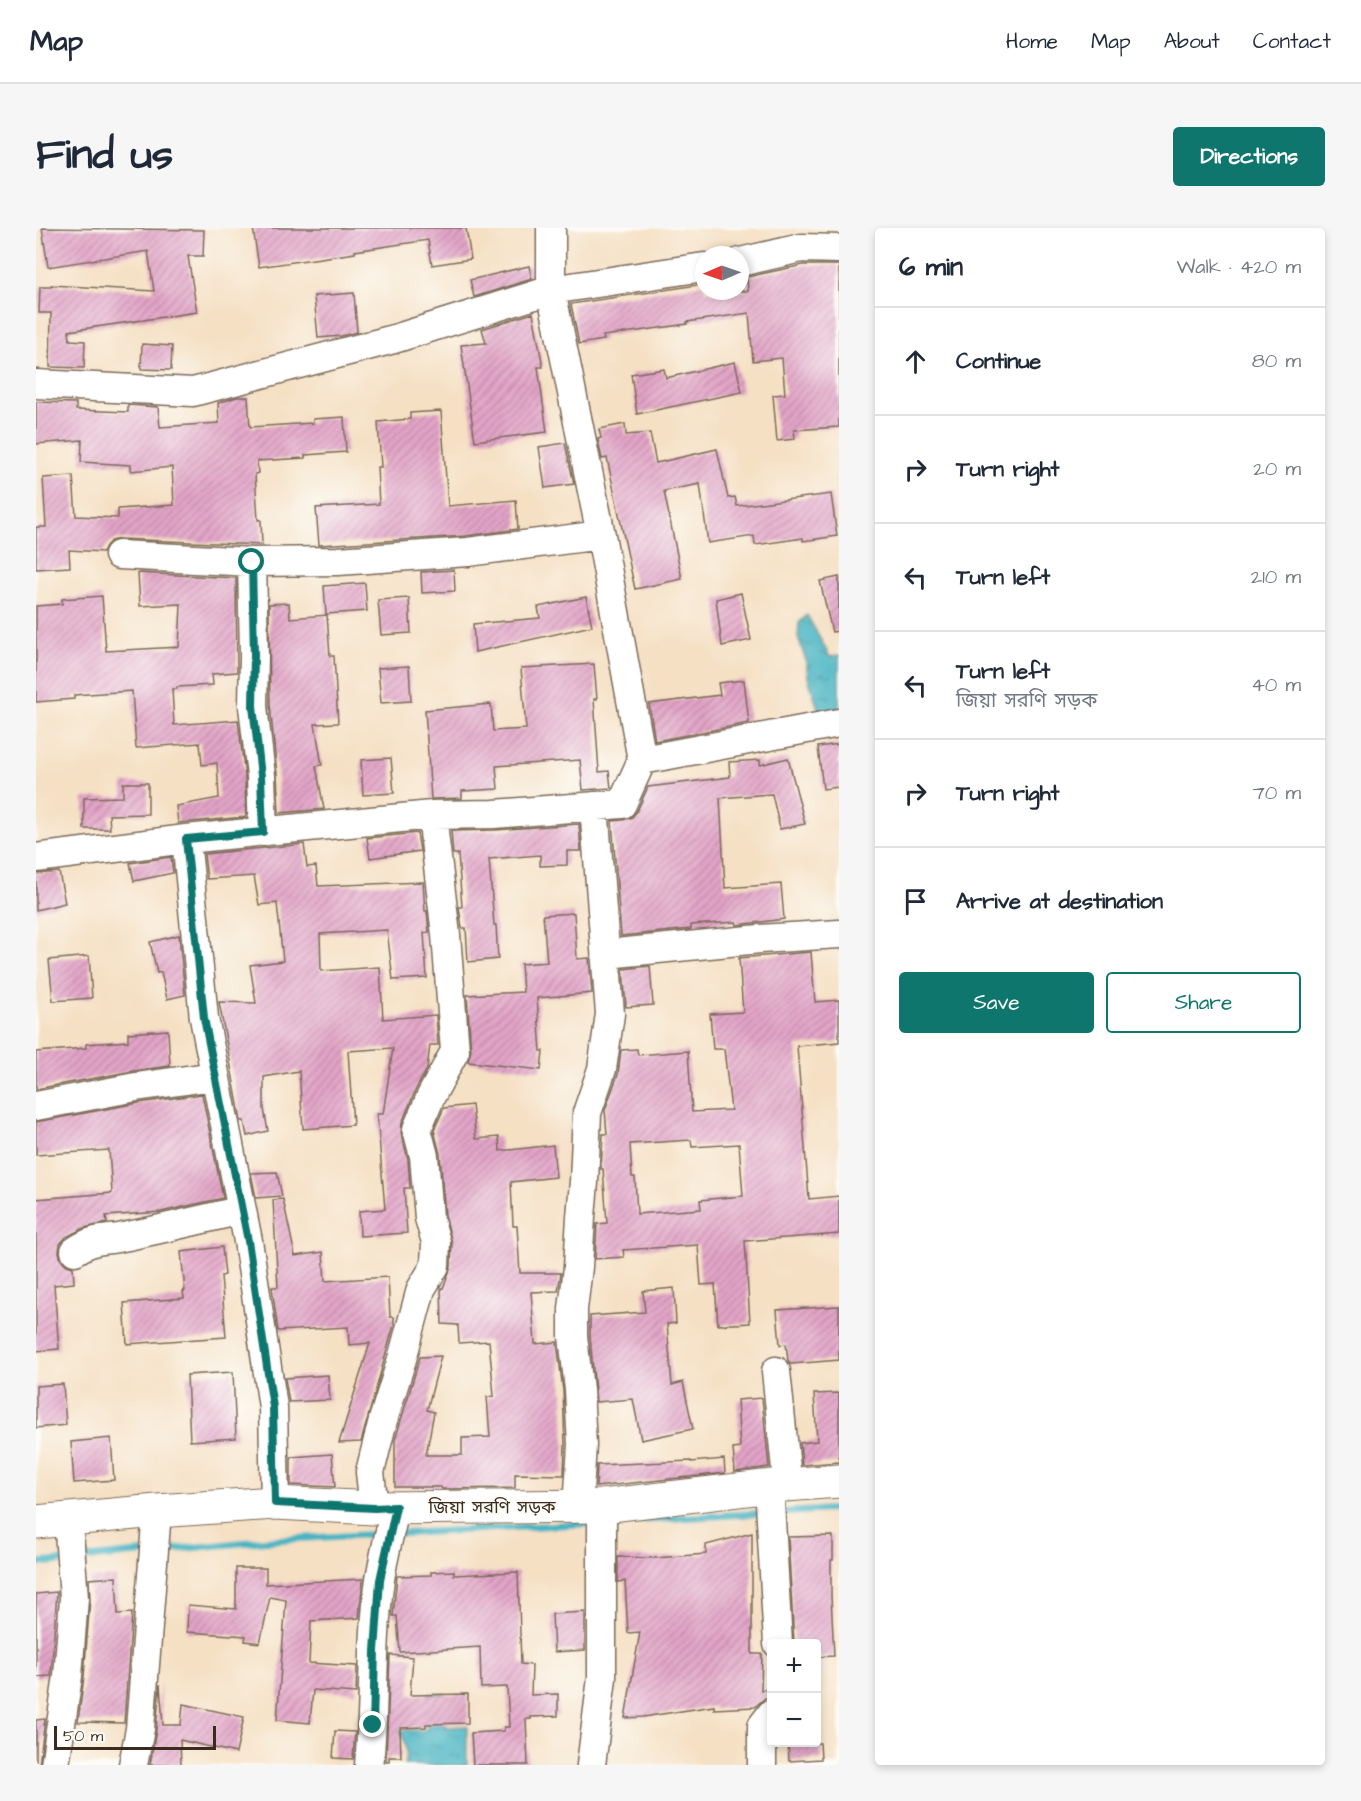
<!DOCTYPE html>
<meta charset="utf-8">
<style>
:root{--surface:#fff;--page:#f6f6f7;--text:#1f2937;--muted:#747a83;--line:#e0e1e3;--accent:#0f766e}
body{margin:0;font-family:"Architects Daughter","Noto Sans Bengali",sans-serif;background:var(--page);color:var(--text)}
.controls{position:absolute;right:18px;bottom:18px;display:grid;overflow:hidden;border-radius:6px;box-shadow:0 3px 9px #0003}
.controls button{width:54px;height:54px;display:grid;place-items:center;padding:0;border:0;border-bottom:2px solid var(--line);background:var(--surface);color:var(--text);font:30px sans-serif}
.compass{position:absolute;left:659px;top:18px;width:54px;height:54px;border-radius:50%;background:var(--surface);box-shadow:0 3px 9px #0003;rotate:268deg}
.scale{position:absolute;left:18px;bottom:15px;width:162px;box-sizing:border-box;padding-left:6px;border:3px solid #3b2a1e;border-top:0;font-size:16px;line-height:21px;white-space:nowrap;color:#3b2a1e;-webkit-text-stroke:4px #fdfcf7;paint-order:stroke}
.stop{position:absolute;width:18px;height:18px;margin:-14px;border:4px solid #0f766e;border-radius:50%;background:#fff}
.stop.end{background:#0f766e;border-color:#fff;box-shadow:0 2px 6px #0008}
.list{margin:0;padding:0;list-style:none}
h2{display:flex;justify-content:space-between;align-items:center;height:78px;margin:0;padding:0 24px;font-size:26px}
h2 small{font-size:20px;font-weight:400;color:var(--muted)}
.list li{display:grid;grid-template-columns:39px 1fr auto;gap:18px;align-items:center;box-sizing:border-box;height:108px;padding:0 24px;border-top:2px solid var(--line)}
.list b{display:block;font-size:22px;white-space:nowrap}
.list p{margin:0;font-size:20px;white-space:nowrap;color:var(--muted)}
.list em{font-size:20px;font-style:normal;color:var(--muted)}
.actions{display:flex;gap:12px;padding:18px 24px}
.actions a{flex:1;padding:14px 0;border:2px solid var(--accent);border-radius:6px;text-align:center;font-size:21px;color:var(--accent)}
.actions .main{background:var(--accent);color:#fff}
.icon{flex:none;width:33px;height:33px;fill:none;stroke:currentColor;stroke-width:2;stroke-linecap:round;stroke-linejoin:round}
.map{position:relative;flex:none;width:803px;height:1537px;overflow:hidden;border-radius:6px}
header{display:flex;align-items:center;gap:36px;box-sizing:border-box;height:84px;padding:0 30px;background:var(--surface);border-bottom:2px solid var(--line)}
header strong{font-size:28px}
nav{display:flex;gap:33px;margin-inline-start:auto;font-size:21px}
.intro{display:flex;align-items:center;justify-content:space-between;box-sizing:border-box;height:144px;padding:0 36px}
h1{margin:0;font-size:42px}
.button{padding:15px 27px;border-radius:6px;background:var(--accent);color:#fff;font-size:21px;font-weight:700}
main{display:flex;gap:36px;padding:0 36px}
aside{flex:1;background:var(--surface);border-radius:6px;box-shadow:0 3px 9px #0003}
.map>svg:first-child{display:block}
.water{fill:url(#water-ripples);stroke:#416f70;stroke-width:1.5}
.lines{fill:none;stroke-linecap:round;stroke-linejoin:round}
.stream{stroke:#47b4c2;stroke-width:7}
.building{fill:url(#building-hatch);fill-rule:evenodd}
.minor-casing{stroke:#7c6a58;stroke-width:31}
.major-casing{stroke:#7c6a58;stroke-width:35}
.minor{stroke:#fff;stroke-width:28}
.major{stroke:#fff;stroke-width:33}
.route{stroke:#0f766e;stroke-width:8}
.labels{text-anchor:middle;stroke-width:4.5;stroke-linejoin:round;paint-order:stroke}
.street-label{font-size:18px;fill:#3b2a1e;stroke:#fdfcf7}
</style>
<header>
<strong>Map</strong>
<nav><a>Home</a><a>Map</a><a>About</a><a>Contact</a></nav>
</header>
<div class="intro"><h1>Find us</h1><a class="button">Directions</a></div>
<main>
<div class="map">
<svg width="803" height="1537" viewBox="0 0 803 1537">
<defs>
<pattern id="water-ripples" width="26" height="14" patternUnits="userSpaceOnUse" patternTransform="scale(1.5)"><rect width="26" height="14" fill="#47b4c2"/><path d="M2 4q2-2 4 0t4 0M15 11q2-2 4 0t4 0" fill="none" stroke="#3c939d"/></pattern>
<pattern id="building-hatch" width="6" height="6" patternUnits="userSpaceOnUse" patternTransform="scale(1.5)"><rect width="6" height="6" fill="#e3a4c8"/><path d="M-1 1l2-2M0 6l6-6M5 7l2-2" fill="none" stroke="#b986a2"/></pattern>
</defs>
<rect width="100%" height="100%" fill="#fdfcf7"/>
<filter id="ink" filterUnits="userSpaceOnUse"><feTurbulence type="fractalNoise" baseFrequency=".0167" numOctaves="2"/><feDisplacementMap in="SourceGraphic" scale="12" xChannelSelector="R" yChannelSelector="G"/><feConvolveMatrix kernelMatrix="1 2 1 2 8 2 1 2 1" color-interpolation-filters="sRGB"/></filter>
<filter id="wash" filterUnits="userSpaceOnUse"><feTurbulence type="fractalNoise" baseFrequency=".008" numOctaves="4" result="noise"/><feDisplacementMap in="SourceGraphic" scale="24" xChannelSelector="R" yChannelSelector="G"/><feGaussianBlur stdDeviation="1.35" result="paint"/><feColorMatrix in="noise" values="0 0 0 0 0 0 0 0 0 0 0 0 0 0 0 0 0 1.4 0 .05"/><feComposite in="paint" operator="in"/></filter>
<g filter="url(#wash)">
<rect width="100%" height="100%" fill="#f5e0c4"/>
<!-- water -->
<path class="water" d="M771 387 794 429 803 427V487L785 490 772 449 770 432 762 410 763 395Z
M392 1466H409V1499L431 1498V1537H368C372 1525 369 1514 364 1502H391Z"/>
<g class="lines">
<!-- stream -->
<path class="stream" d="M740 1285 803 1281
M572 1294 729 1285
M359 1306 561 1295
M123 1323 235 1312 345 1306
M42 1331 112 1324
M0 1335 28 1333"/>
</g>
<g id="blocks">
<!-- building -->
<path class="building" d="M6 0 168 2 167 28H152L161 84 33 103 34 112 49 113 48 140 14 139 15 85H3L4 59H15V57L118 63 112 23 12 39Z
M217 0H430L435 31 396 37 392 12 319 23V25L223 39Z
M767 37H803V199L758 202 759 211 741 213 737 167 749 166 746 130 717 133 713 85 651 94V96L567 108 568 112 543 116 535 76 668 56V63H712L711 49Z
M493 38 496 51 438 69 434 52Z
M318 65 321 104 305 108 282 110 278 68Z
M497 85 507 139H502L511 204 439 213 425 117 450 115 446 101Z
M106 116 136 118 135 142 105 141Z
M699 134 706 164 601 186 595 146 628 141 630 150Z
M201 169H212L214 199 277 195V191L308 189 310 224 269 227V230L221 233 222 245 219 246 222 292H225L226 317 83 311 75 313 70 318 67 324 33 322 34 339 0 341V299H10L7 250 37 248 40 288 82 290V281L138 277 136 239 95 243V237L45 234 46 212 0 216V174L40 175V182L92 184V177L122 179 124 199 183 195 182 175Z
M405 183 412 278 480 272 482 301 430 308 283 317 280 280 343 276 341 239H345L342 194 374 191V185Z
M589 196 590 207 614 205 620 235 681 221 692 270 699 269 701 278 795 266 801 308 767 313V310L719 317 718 308 672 315 664 256 628 263 646 351 599 361 571 230 566 231 562 211 565 210 563 201Z
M529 215 538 256 509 260 503 219Z
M418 342 419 363 386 365 385 344Z
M102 345 200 350 201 444 176 446 177 457 141 459V461H136L138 497 202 492 209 549 210 589 142 595 140 578 183 570 181 535 166 537 164 515 100 520 96 463 38 467V471L0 474V378L26 376V371L66 368 70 423 143 419 145 376 104 378Z
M803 349V403L796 404 784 353Z
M329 355 331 383 290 386 288 358Z
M705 365 715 412 686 418 680 371Z
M550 369 556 398 439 424 437 396 504 390 502 379Z
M373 370 375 405 345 407 342 372Z
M253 375 254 390 291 387 294 428H298L302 495 279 496 286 537 280 538 288 581 243 585 241 546 234 477 233 376Z
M558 436 561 471H558L563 544 573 543 575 560 547 562 544 532 460 538 462 561 426 563V570L395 571 389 482 455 476 457 503 490 501 485 440Z
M373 438 375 473 345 475 342 440Z
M708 452 713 495 619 513 613 476 684 467 682 455Z
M803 516V559L787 561 782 519Z
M355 530 358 565 327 567 325 532Z
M752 530 769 596 744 601 736 566 684 570 689 660 745 656 748 691 701 697 700 694 655 697V701L585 708 576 593 587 592 596 589 601 583 612 559 694 549 693 534 724 532V537Z
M87 555H112V586L73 587 74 601H48V570L87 569Z
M543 596 545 623H531V637L504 638V627L453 631 458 697H460L462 731 432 734 430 700H426L423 679H426L422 626H417L415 603 459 602Z
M381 605 384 623 334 630 331 610Z
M268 616 271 639 280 638 282 658 387 654 389 683H391L393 704 388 705 391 750 357 752 351 702 284 706 285 743 344 739 347 791 400 787 402 817H394L391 841 380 861 366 895 365 905 372 931 374 960H368L371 1005 324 1008 323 983 349 981 341 886H347L357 820 312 823 317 897 267 901 263 843 228 849V881L232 903 211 908 208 893H205L183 774 220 775 214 737 247 733 241 675 223 677 218 648 171 651 168 626Z
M135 629 137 645 98 653 94 635Z
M23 644 29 675 0 682V646Z
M538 685 541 731 553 730 556 765 501 770 505 823H507L505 842 432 834 435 822 431 767 487 764 485 736 511 734 507 687Z
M143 707 149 767 131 771 125 744 121 745 114 714Z
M775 724 779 774 803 772V814L761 818 773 971 803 968V1006L709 1013 714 1095 682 1097 679 1056 665 1057 662 1017 587 1022 588 1029 559 1031 561 996 571 995 567 941H565L567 906H571L569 882 582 846 585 822 601 821 602 827 652 823 656 884 695 882 688 821H677L674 786 707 784 703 730ZM655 912 656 919 703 916 707 968 664 972 665 981 601 986 599 949H596L594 916Z
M53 728 56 770 17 773 13 732Z
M614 738 617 777 590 779 587 741Z
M132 802 134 838 97 843 0 861V824L50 820V816L92 813V805Z
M166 866 187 970 125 984 70 988 71 995 48 1000 30 1009 24 1016 23 1024 25 1032 31 1037 37 1039 38 1055 18 1057 23 1121 0 1123V971L76 965 73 922 0 927V894L103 875Z
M436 877 440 911 463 909 464 923 517 917 520 949 475 954 477 998H481L484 1045H525L522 1063 495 1064 499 1116 521 1114 527 1163 529 1217 528 1247 479 1246V1260L406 1261 405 1259H359V1212L384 1129 405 1128 391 1182 398 1184 390 1227H426V1210L454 1209 451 1169 458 1168 453 1113 423 1115 422 1097 406 1096 405 1060H407L415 1039 416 1015 409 987 404 926 398 902 408 880Z
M241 944 246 968 220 970 215 945Z
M247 971 259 1028 287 1024 289 1053 352 1049 354 1089H358V1097L325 1214 303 1215 334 1115 313 1117 312 1099 242 1103 236 1059H242L237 972Z
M186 1019 189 1047 185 1048 190 1109 91 1116 88 1075 148 1070 147 1063H149L145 1024Z
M638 1060 640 1095 631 1096 636 1157 647 1154 657 1201 605 1212 597 1171 560 1174 554 1108V1088L609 1084 607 1063Z
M803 1078V1132L755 1136 752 1132 750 1116 744 1117 741 1082Z
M197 1144 200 1210 154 1213 151 1147Z
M292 1147 294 1172 253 1174 249 1150Z
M27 1156 30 1197 0 1200V1158Z
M803 1165V1234L766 1237 764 1215 781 1213 778 1166Z
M726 1170 733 1239 699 1244 697 1221 704 1220 701 1172Z
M75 1210 78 1252 38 1255 35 1214Z
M296 1226 299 1259 255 1257V1229Z
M688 1231 689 1245 560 1259 561 1237 655 1233V1234Z
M716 1305V1426H726L725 1462 735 1461V1469L729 1470 719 1479 678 1481V1478L607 1489 589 1490 604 1404 592 1405 589 1353 582 1354V1329L620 1330 670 1326V1317Z
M797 1308V1332H795V1368L798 1428 780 1429V1416H758L752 1309Z
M200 1340H230V1356L327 1351 323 1390 275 1393 273 1435 321 1438 320 1465 277 1462 274 1495 241 1492 250 1372 234 1369 224 1415 209 1413 210 1408 151 1404 152 1377 200 1381Z
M418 1343V1347L482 1344 485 1436 496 1437 495 1467 522 1466V1488L495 1489V1491H490L492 1537H437L435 1505 468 1503V1499H473L471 1459 445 1460 444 1419 364 1424 361 1388H357L361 1348 395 1347V1344Z
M80 1349 82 1386 96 1385 88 1495 42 1494 48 1449 54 1371 53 1351Z
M21 1364 15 1448 0 1449V1366Z
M549 1384V1422L518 1424 516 1386Z
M354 1427 377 1429 374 1467 432 1466V1495L390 1496V1499L364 1500 365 1529H353V1533H350Z
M124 1456 127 1497H145L147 1476 208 1489 200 1525 144 1512 145 1537H114L120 1502Z
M9 1491 3 1537H0V1492Z
M299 1503 319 1504 317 1531 297 1530Z
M752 1515H784L785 1531 753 1533Z"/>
</g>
</g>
<g filter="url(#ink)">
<use href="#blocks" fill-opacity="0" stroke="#7c6a58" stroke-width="1.5"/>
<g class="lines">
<defs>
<path id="minor" d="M515 0V62L565 307 606 532 803 495
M704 34 765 20 803 21
M0 156 157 164 358 111 515 62 668 39
M83 327 216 334 302 333 432 324 565 307
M216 334 218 427 217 478 225 548 227 604
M0 630 150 611
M570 726 724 711 803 706
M0 878 100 859 179 848
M39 1023C61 1008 68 1014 92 1008 130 1000 168 991 206 982
M740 1143 751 1251 740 1262 736 1258 734 1275 742 1416
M239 1275 237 1179 212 1013 168 790 150 611 396 587 458 586 586 576 606 532
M542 1279 546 1217 543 1162 537 1108V1081L542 1039 545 989 548 954 551 885 566 841 574 786 558 578
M338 1280 334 1244 347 1192 366 1131 385 1061 399 1038 400 1014 393 990 388 928 381 901 395 868 419 823 410 707 396 587
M19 1537 32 1448 38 1370 32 1291
M97 1537 104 1501 121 1283
M333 1537C339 1475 335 1413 344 1351 348 1327 354 1302 360 1279
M555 1537 566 1450V1278
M726 1537V1498L736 1485"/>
<path id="major" d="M0 1294 121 1283 239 1275 338 1280 566 1278 736 1258 803 1253"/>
</defs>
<!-- minor casing -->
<use href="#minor" class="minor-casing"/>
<!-- major casing -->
<use href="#major" class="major-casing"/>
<!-- minor -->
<use href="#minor" class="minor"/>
<!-- major -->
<use href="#major" class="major"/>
</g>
</g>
<g class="lines" filter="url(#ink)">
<!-- route -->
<path class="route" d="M216 334 218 427 217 478 225 548 227 604 150 611 168 790 212 1013 237 1179 239 1275 338 1280 360 1279 344 1352 339 1423 337 1497"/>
</g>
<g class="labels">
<!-- street labels -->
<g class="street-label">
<text x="456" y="1285">জিয়া সরণি সড়ক</text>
</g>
</g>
</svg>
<div class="controls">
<button>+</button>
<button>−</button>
</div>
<svg class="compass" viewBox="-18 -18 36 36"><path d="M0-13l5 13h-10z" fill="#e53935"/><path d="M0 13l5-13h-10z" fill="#747a83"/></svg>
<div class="scale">50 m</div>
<div class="stop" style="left:216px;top:334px"></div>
<div class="stop end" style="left:337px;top:1497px"></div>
</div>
<aside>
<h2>6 min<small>Walk · 420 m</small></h2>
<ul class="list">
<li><svg class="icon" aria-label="ahead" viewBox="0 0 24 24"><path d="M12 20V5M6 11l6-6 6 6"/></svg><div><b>Continue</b></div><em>80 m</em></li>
<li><svg class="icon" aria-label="right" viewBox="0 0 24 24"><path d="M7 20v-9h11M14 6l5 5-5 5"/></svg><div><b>Turn right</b></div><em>20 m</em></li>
<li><svg class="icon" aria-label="left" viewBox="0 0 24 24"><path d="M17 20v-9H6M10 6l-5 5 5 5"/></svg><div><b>Turn left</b></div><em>210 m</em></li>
<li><svg class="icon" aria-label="left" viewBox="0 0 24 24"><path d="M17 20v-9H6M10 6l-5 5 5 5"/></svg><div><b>Turn left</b><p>জিয়া সরণি সড়ক</p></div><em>40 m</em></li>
<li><svg class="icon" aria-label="right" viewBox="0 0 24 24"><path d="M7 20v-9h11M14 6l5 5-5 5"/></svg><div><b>Turn right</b></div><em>70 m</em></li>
<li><svg class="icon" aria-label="arrive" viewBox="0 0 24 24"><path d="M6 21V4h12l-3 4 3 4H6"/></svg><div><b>Arrive at destination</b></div></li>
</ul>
<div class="actions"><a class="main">Save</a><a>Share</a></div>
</aside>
</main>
